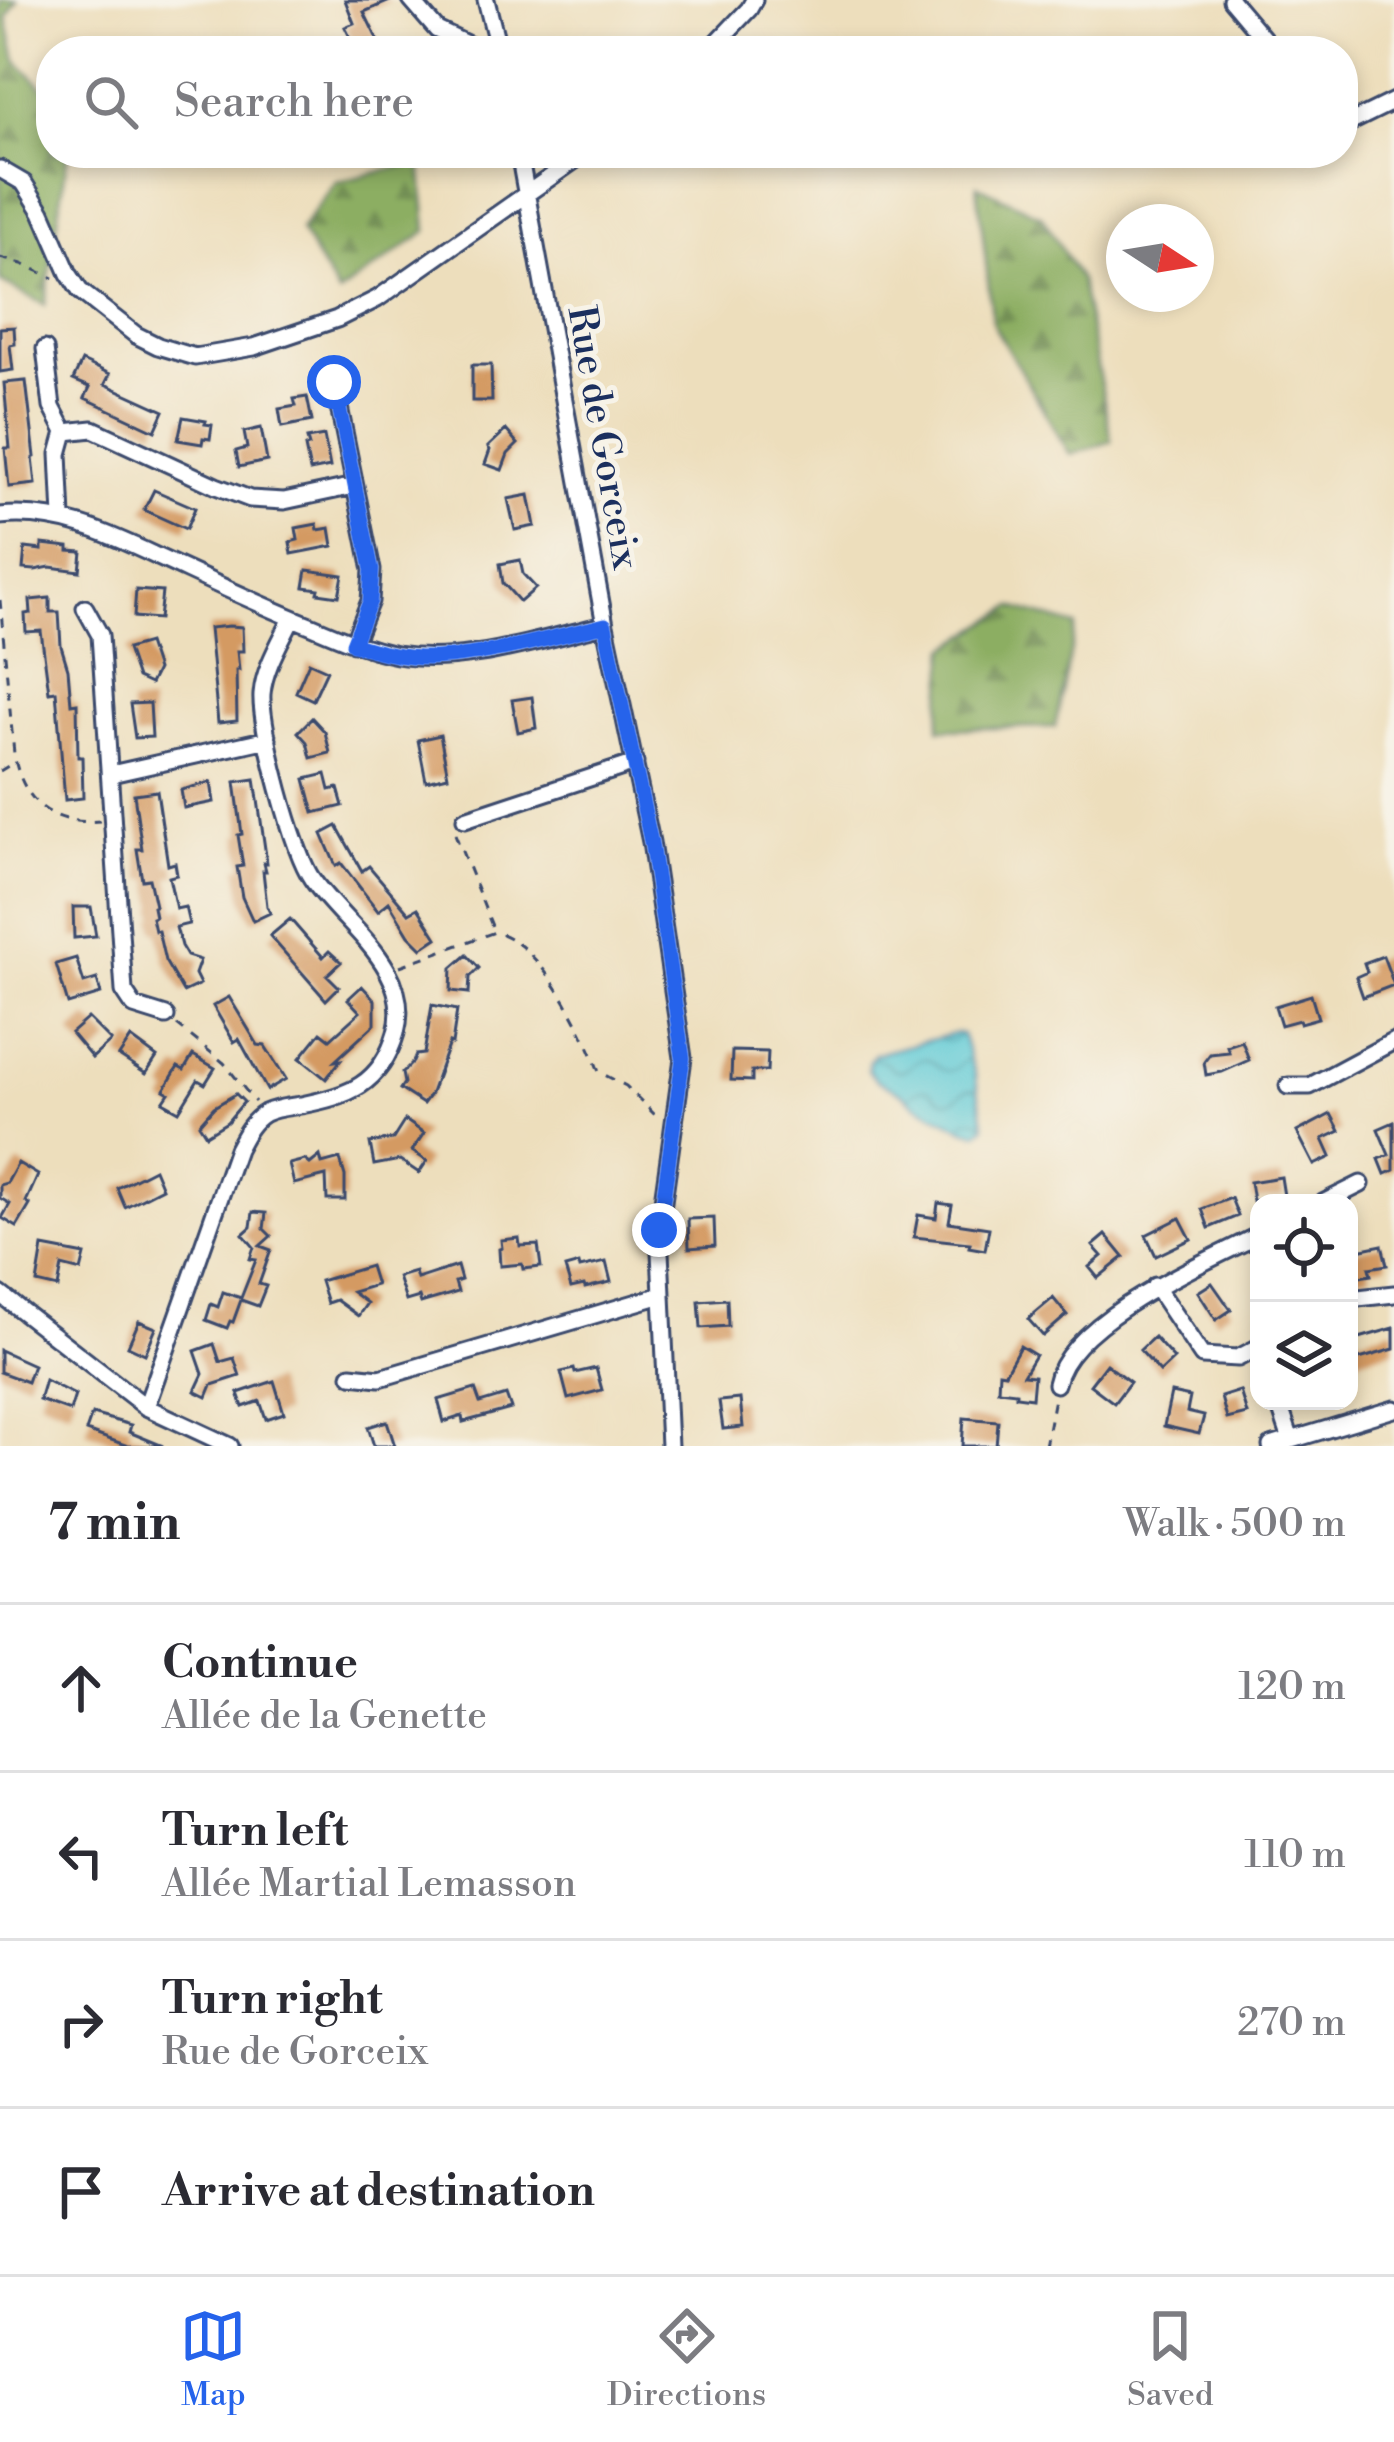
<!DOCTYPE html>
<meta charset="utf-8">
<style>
:root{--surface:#fff;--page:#f7f7f7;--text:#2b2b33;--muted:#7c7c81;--line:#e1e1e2;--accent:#2563eb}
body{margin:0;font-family:"Libre Bodoni",serif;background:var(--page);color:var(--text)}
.controls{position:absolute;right:36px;bottom:36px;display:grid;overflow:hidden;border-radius:24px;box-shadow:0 6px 18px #0003}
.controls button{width:108px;height:108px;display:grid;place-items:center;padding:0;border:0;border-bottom:3px solid var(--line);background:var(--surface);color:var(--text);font:60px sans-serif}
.compass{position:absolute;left:1106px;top:204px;width:108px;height:108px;border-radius:50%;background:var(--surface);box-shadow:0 6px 18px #0003;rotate:102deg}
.stop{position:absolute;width:36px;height:36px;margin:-27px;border:9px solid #2563eb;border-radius:50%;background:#fff}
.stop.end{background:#2563eb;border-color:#fff;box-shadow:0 3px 12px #0008}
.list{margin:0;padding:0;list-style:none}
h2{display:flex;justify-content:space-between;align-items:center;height:156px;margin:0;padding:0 48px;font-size:51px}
h2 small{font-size:39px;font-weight:400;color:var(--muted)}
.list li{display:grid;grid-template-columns:78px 1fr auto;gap:36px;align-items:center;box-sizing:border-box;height:168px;padding:0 48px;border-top:3px solid var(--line)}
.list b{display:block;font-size:45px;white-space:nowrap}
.list p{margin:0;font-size:39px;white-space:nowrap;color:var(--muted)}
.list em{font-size:39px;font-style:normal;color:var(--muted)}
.icon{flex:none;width:66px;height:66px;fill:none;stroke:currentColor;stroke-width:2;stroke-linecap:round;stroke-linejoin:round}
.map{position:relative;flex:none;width:1394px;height:1446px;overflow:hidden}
.search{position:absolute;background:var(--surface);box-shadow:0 6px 18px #0003;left:36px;right:36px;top:36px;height:132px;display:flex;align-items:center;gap:30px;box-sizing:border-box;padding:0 42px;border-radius:48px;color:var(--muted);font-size:45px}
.sheet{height:828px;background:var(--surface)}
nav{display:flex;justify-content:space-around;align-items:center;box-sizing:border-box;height:168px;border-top:3px solid var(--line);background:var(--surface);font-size:33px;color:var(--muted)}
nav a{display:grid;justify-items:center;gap:6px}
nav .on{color:var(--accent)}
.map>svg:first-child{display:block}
.forest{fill:url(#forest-firs);stroke:#546e60;stroke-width:3}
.water{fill:url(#water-waves);stroke:#3c7c9a;stroke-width:3}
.building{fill:#d49a62}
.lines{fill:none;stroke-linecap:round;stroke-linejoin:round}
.minor-casing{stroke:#3a496c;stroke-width:21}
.path{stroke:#3a496c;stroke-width:3;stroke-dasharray:9 9;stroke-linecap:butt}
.minor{stroke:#fff;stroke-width:15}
.route{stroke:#2563eb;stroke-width:15}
.labels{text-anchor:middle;stroke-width:10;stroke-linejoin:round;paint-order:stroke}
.street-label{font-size:39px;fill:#1b2f5e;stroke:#f7f3e8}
</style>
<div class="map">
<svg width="1394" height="1446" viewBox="0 0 1394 1446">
<defs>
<pattern id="forest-firs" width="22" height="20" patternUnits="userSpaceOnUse" patternTransform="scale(3)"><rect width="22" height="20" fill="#8cae62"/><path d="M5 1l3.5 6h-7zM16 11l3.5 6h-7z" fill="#728e54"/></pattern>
<pattern id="water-waves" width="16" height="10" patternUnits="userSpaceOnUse" patternTransform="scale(3)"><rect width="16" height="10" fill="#5ecad5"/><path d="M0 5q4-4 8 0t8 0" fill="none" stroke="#4da4b0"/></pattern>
</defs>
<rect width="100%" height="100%" fill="#f7f3e8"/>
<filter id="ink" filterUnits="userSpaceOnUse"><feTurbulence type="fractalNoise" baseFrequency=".00833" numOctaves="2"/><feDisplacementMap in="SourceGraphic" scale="24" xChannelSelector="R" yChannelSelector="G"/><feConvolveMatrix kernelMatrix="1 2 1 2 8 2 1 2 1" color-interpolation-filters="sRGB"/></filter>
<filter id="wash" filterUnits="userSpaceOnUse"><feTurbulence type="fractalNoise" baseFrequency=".004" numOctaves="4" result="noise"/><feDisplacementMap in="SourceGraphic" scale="48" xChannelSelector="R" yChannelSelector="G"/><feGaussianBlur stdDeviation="2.7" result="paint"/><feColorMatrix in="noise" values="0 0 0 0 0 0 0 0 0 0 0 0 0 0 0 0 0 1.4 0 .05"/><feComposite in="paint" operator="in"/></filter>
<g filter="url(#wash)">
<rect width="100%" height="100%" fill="#eddebc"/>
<!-- forest -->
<path class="forest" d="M0 0H17L7 18 16 60 51 95V153H68L45 305 0 281Z
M421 162 427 231 338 294 300 230 336 182Z
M977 185 1042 216 1080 280 1112 441 1070 455 993 324Z
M1013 607 1076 626 1055 727 939 729 947 648Z"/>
<!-- water -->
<path class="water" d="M957 1033 962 1034 975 1074 985 1127 978 1133 962 1128 915 1104 901 1092 876 1080 868 1070 869 1061 875 1054Z"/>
<g id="blocks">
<!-- building -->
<path class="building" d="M345 0H392L364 12 383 51H357L345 27 354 23Z
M14 327 15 344 10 345 13 370 0 372V328Z
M82 361 110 374 105 384 164 411 155 431 85 398 90 387 73 380Z
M472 365H491L492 401H472Z
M26 381 35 457 33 458 36 484 9 487 5 448H10L4 383Z
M307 397 312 421 282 427 279 409 296 406 294 399Z
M183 417 206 421 205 424 212 425 210 439 203 438 202 444 178 440Z
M261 428 267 461 239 467 236 451 247 448 244 432Z
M506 430 518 444 508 454 502 470 485 464 490 450 488 447Z
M324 436 330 467 310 471 305 447 309 446 307 439Z
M154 490 195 508 186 529 144 510Z
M529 495 535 526 515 530 508 499Z
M317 524 318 530 330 528 333 546 292 554 290 542 298 540 296 528Z
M42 544 69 547V551L82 552 80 571 50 567 35 570 23 569 25 548 42 550Z
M520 560 523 574 536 588 520 602 503 583 500 564Z
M307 570 343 575 339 596 318 593 319 589 304 587Z
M136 590 162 592 159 619 134 617Z
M50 598V612H59L61 646 68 669 71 704 77 703 78 757H82L83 798 65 800 56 691 49 692 41 631 26 632 25 614 31 613 30 600Z
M229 626 242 627 243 651H237L239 670H236L237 721 218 723 209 628Z
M148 643 157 670 150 684 137 678 127 649Z
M309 662 327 670 313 700 296 692Z
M532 697 536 728 518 732 512 700Z
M150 703 152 737 135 738 130 704Z
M312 718 325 732 330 753 311 758 307 742 298 732Z
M440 735 448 776 426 781 418 740Z
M326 774 330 790 338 788 343 806 314 813 305 779Z
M255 779 267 863H264L266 871H263L267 906 270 913 253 921 242 897 237 867 243 866 238 835 242 834 235 782Z
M211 782 214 802 184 808 181 790Z
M157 791 168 865 175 863 177 875 169 877 176 909 185 907 189 924 176 927 181 946 187 956 200 960 195 974 200 984 183 992 165 961 158 931H155L152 918 155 917 153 907 155 906 149 879 142 880 137 849H142L134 794Z
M337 826 362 871 369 866 409 913 418 908 437 938 422 948 409 935 389 902 378 911 341 863 336 866 322 834Z
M73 907H91L96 936 74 938Z
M290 919 323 957 329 951 341 962 327 975 339 987 326 1000 270 936Z
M467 955 479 968 470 977 469 993 451 991 452 968Z
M1383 956 1394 985 1363 997 1356 977 1367 972 1364 963Z
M76 958 84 983 97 979 101 994 68 1004 56 964Z
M362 986 375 1000V1024L335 1061 341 1060 326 1079 300 1058 321 1032 330 1039 360 1012 348 999Z
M1311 995 1318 1018 1300 1023 1299 1020 1281 1025 1275 1006Z
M229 997 258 1045 265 1046 286 1079 267 1090 239 1039 234 1042 213 1006Z
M432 1005 457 1010 452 1044 449 1043 431 1093 423 1104 400 1089 404 1083 402 1073 413 1062 416 1055 424 1054Z
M88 1018 111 1041 92 1058 71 1033Z
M131 1038 157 1057 146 1074 119 1056Z
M1242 1041 1249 1060 1222 1072 1206 1075 1204 1062 1210 1054 1229 1052 1227 1046Z
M732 1051 768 1052 767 1071H752V1081L731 1080Z
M193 1055 215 1068 205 1084 198 1080 179 1111 163 1102 169 1093 164 1090 178 1067 184 1070Z
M236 1094 244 1102 227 1122 206 1135 199 1124 214 1107Z
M1331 1114 1340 1131 1323 1139 1331 1157 1314 1165 1297 1132Z
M405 1120 424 1133 412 1151 427 1161 419 1173 400 1160 374 1165 370 1143 393 1139Z
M1394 1122V1170L1385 1174 1379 1159 1389 1155 1378 1129Z
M320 1156 322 1164 340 1159 345 1176V1200H327L326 1176 294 1184 289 1164 305 1160 310 1164Z
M18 1163 38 1175 26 1202 30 1205 17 1227 2 1218 10 1204 0 1198V1185L7 1183Z
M154 1169 162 1188 125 1207 117 1188Z
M1281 1177 1284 1196 1253 1201 1250 1182Z
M1231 1198 1238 1216 1209 1228 1202 1209Z
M938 1203 952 1205 949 1222 989 1228 985 1250 969 1247 970 1243 914 1237 918 1215 936 1218Z
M253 1212 266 1213 264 1229 271 1236 260 1246 271 1250 259 1284 266 1286 258 1306 241 1300 233 1322 230 1321 227 1328 206 1320 211 1304 218 1307 223 1292 241 1298 256 1260 250 1259 254 1247 243 1234 251 1227Z
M714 1218 715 1246 689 1248 688 1219Z
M1180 1218 1191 1239 1156 1256 1146 1235Z
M1106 1235 1124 1257 1098 1278 1089 1267 1102 1256 1093 1246Z
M519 1238 520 1246 538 1245 541 1267 523 1269 522 1264 500 1266 499 1249 502 1248 501 1240Z
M1382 1245 1387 1265 1369 1268 1371 1275 1354 1278 1349 1252Z
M43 1247 85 1255 81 1271 62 1266 58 1288 37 1283Z
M606 1262 611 1282 585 1288 584 1285 571 1288 565 1268 579 1264 580 1268Z
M370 1266 376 1285 352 1292 367 1303 358 1316 336 1300 327 1303 320 1281Z
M457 1266 461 1280 455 1282 458 1292 421 1303 419 1297 406 1301 398 1277 415 1272 417 1279Z
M1212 1283 1231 1310 1216 1320 1198 1292Z
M1053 1298 1067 1315 1043 1336 1028 1319Z
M727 1299 728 1326 701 1328 699 1301Z
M139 1321 156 1328 145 1354 128 1346Z
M1394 1328V1349L1349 1362V1341Z
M1154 1337 1174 1359 1160 1372 1140 1350Z
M214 1344 220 1362 234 1358 240 1376 212 1385 207 1397 195 1391 203 1374 195 1351Z
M1020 1346 1035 1355 1023 1375 1034 1376 1032 1398 1016 1396V1392L998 1390 999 1372 1005 1373Z
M0 1350 33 1365 27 1382 0 1372Z
M1106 1364 1130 1382 1114 1403 1090 1385Z
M596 1368 602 1390 568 1399 561 1372 574 1369 575 1373Z
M45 1380 75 1395 70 1411 39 1400Z
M274 1381 284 1413 266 1419 260 1401 243 1407 238 1393Z
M475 1389 480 1403 506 1395 511 1409 463 1422 462 1416 444 1422 438 1400Z
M1240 1391 1247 1414 1227 1419 1221 1397Z
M1171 1393 1190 1397 1187 1412 1204 1416 1199 1434 1164 1426Z
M740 1399 743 1427 723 1429 719 1401Z
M92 1414 131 1425 129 1432 163 1446H128L86 1431Z
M964 1418 998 1421 996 1446H962Z
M387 1421 395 1446H374L368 1427Z"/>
</g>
</g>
<g filter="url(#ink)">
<use href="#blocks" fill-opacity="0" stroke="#3a496c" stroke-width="3"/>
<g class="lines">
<defs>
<path id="minor" d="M411 0 437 30 481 51
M486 0 499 51
M1231 0 1274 51
M709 51 749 9 754 0
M1343 126 1394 101
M519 153 605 625 651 842 683 1058 659 1230 669 1446
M0 169 24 183 42 212 69 274 80 291 136 335 158 346 195 357 254 347 337 319 377 299 585 153
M45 349 52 407 65 432
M334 382 372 570 370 601 353 643
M0 516C58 510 107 533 158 557 208 580 258 604 310 625 338 637 366 649 397 655 463 666 541 639 605 625
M62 518 59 454 65 432 93 429 216 486 250 499 284 501 354 486
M85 608 100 635 124 991 134 1006 166 1016
M111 774 268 739
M465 819 635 763
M1288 1086H1310L1394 1041
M1323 1203 1361 1184
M1155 1286 1202 1356 1238 1358 1259 1347
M0 1294 146 1407 230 1446
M1349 1299 1394 1294
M351 1375 380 1378 662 1295
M1056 1384C1068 1321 1205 1262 1259 1235
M1278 1401 1291 1440
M146 1407 237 1149C244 1136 251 1121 265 1113 275 1108 289 1107 301 1105 348 1096 381 1085 396 1033 414 967 344 926 312 879 293 852 260 728 262 694 264 668 281 641 292 618
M1271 1446 1394 1409"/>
</defs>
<!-- minor casing -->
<use href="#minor" class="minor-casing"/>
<!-- path -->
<path class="path" d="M0 258 22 264 54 278
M0 600 14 754C22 801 52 826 100 821
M0 771 13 763
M455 834 494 931
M400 966 495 932C540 942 584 1031 599 1072L626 1086 658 1118
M177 1025 224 1063 255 1102
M1045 1446 1054 1398"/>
<!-- minor -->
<use href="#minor" class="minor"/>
</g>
</g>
<g class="lines" filter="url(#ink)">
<!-- route -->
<path class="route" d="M334 382 372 570 370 601 353 644C377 652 403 658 428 658 480 658 553 637 605 625L651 842 683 1058 659 1230"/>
</g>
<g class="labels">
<!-- street labels -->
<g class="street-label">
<text transform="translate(605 437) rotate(80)" y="14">Rue de Gorceix</text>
</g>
</g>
</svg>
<div class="controls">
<button><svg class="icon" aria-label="locate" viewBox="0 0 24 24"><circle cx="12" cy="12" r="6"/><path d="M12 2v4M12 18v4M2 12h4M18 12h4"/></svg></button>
<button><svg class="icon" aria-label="layers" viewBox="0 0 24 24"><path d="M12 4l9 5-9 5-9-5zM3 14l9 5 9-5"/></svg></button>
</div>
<svg class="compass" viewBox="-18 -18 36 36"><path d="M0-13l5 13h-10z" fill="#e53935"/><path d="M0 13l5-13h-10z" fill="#7c7c81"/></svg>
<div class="stop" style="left:334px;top:382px"></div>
<div class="stop end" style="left:659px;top:1230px"></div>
<div class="search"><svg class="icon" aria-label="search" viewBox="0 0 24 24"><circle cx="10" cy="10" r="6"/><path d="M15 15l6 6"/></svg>Search here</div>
</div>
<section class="sheet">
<h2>7 min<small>Walk · 500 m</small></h2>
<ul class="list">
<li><svg class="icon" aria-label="ahead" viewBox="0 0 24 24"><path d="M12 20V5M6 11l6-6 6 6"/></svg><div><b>Continue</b><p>Allée de la Genette</p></div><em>120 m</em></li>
<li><svg class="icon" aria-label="left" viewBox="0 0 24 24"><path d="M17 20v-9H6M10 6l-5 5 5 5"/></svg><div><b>Turn left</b><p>Allée Martial Lemasson</p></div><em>110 m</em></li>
<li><svg class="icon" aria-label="right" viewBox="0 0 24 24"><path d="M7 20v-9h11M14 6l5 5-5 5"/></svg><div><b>Turn right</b><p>Rue de Gorceix</p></div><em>270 m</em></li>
<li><svg class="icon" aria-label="arrive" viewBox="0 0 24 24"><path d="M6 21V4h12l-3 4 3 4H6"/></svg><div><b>Arrive at destination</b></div></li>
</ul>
</section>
<nav>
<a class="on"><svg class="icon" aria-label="map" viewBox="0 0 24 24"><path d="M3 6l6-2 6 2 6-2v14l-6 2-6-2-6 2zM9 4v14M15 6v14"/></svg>Map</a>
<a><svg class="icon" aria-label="directions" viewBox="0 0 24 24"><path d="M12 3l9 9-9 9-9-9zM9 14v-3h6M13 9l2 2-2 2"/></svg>Directions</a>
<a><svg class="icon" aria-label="saved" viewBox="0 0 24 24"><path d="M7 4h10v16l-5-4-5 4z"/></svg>Saved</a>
</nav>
